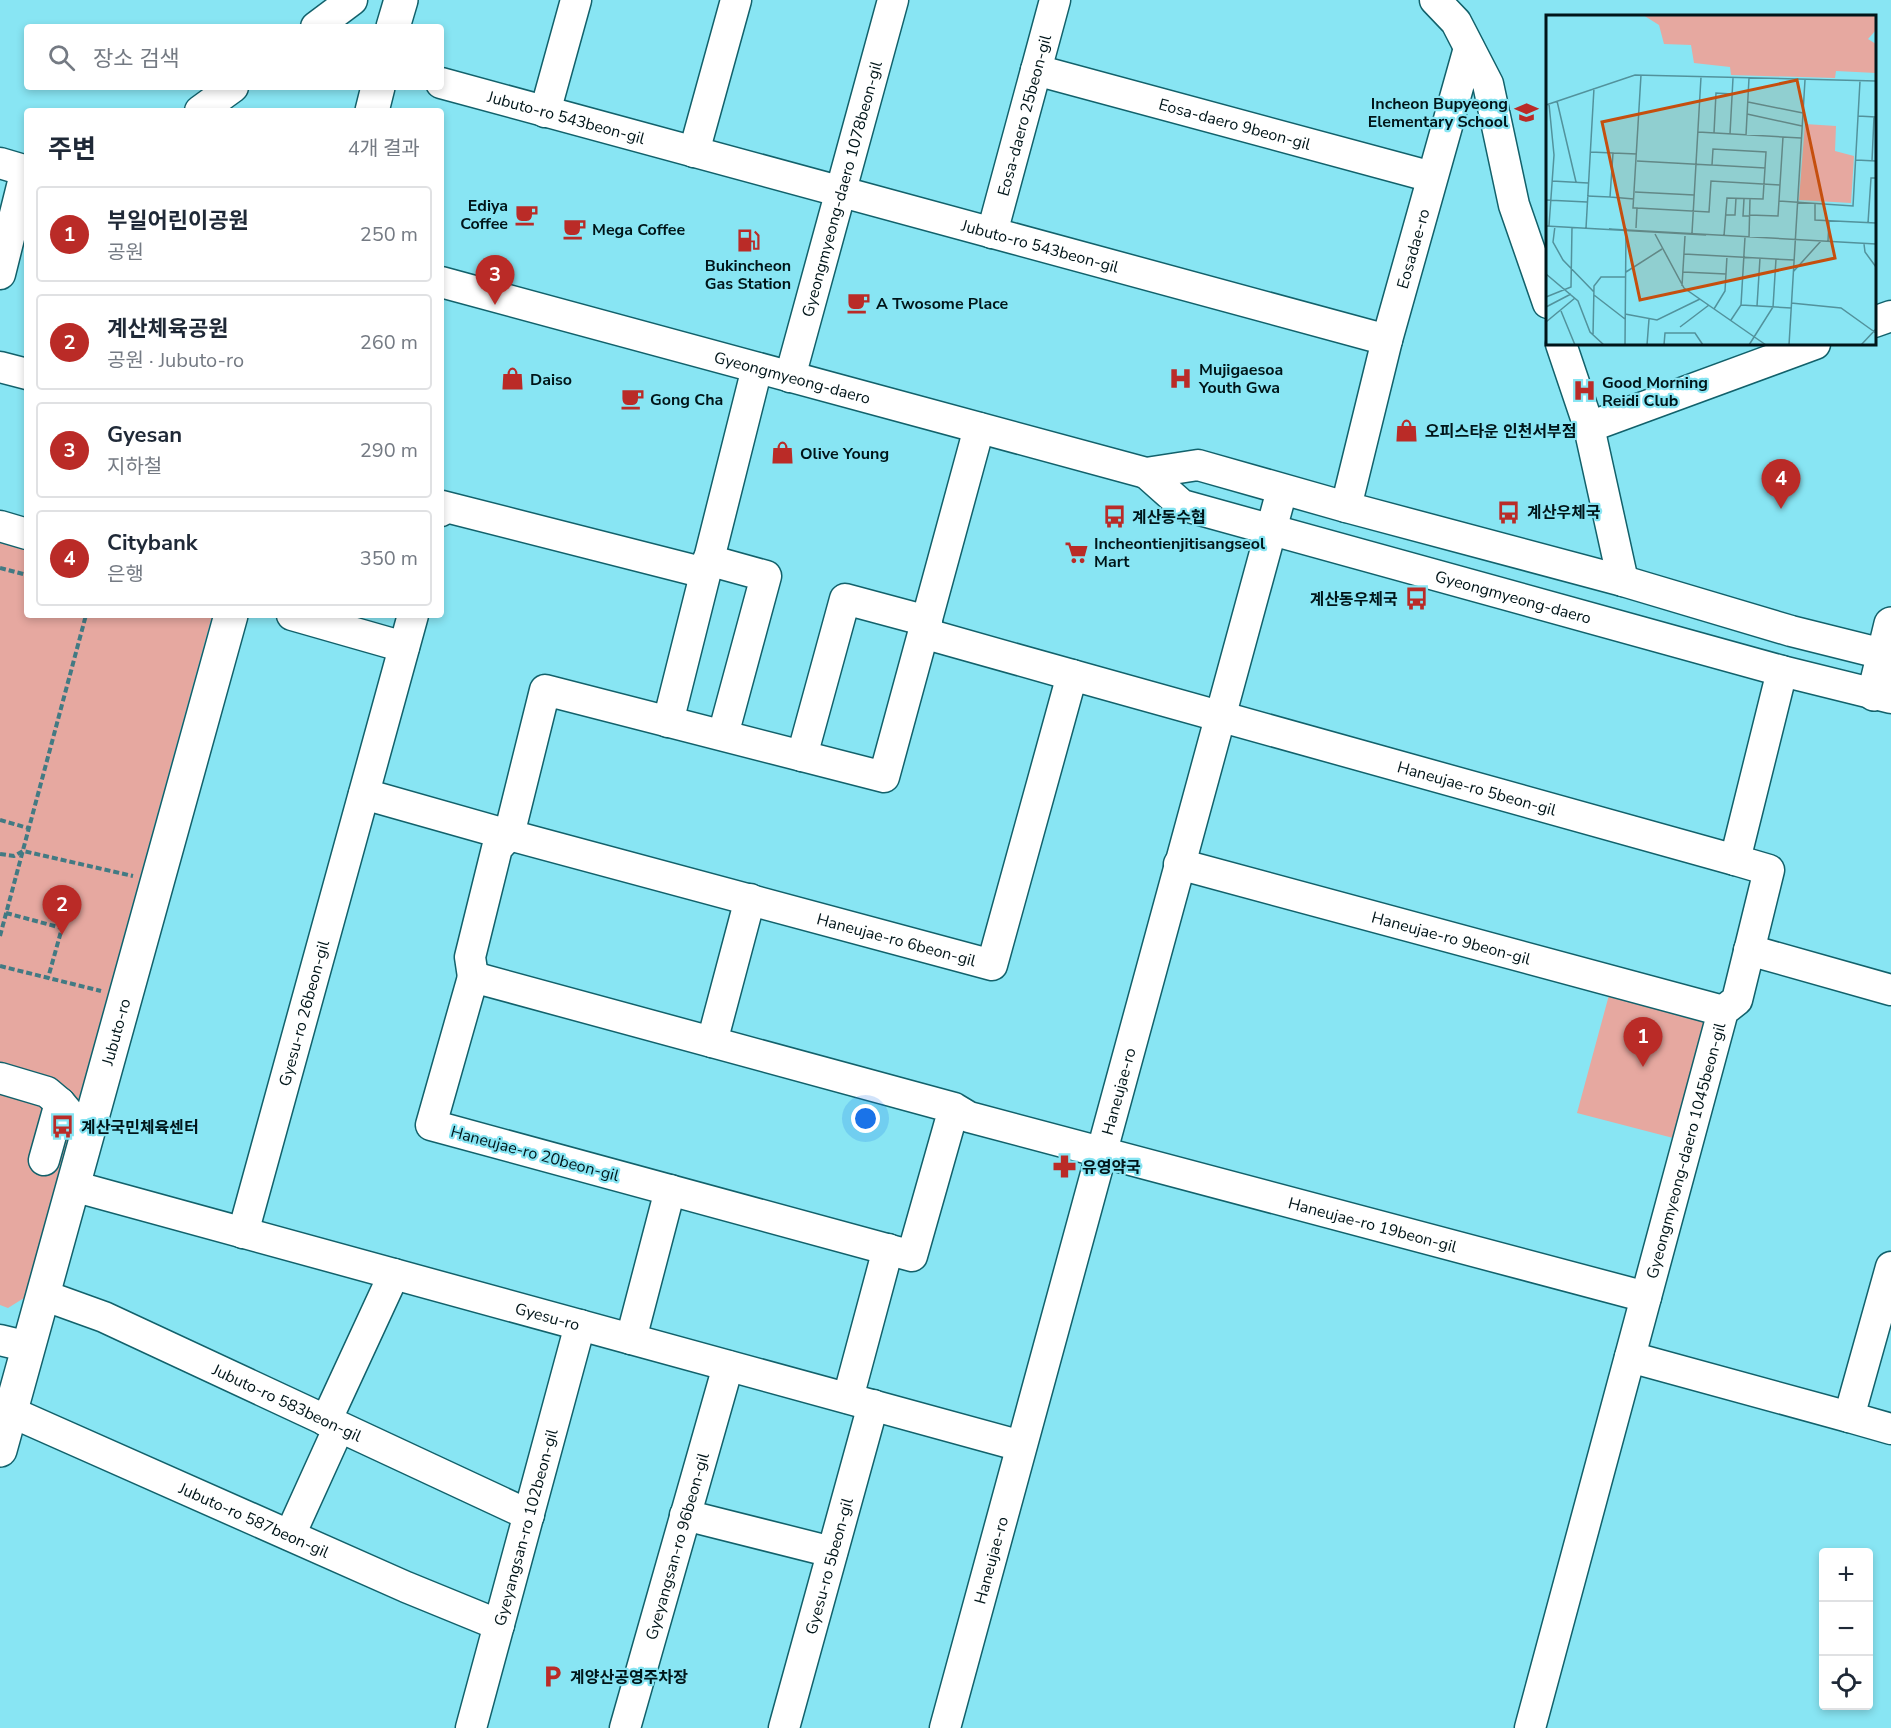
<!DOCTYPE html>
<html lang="ko">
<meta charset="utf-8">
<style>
:root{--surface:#fff;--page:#f2f2f3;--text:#1f2937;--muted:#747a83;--line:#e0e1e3;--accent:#ba2b27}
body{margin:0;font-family:"Nunito Sans","Noto Sans KR",sans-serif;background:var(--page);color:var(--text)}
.controls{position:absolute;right:18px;bottom:18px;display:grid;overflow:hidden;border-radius:6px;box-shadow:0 3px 9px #0003}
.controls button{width:54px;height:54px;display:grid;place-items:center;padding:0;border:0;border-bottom:2px solid var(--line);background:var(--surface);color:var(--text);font:30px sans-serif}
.you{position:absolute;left:866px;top:1119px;width:21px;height:21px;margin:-15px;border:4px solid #fff;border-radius:50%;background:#1a73e8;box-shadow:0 0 0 9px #1a73e833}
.badge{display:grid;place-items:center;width:39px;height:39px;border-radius:50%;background:var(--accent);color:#fff;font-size:20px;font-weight:700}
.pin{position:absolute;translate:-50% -50px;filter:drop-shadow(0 2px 3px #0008)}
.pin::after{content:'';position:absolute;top:32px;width:21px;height:18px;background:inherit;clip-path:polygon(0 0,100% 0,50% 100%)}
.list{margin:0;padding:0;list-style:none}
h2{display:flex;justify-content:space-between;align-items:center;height:78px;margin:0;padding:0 24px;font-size:26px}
h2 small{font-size:20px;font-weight:400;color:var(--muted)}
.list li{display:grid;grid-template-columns:39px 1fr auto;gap:18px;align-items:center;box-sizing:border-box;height:96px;margin:0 12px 12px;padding:0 12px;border:2px solid var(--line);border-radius:6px}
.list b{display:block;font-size:22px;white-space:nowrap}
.list p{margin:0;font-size:20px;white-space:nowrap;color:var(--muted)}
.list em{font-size:20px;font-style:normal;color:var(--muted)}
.icon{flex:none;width:33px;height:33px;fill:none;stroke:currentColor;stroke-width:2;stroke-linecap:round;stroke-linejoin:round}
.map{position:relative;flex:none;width:1891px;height:1728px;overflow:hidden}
.search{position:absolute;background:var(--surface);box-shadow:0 3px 9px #0003;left:24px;top:24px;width:420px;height:66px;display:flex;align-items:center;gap:15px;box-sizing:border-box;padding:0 21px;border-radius:6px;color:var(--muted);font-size:22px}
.panel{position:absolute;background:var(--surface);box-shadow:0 3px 9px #0003;left:24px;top:108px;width:420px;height:510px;border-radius:6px}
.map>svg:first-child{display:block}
.green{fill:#e6a8a0}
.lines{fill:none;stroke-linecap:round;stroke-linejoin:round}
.minor-casing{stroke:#12616b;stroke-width:33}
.major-casing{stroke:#12616b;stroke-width:36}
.path{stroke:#427a83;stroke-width:4;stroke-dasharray:6 3;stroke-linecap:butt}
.minor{stroke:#fff;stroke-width:30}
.major{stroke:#fff;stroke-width:33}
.labels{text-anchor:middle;stroke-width:4.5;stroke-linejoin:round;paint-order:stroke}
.poi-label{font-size:16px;font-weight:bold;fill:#001519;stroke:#88e5f3;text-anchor:start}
.street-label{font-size:16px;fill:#001519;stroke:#88e5f3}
.inset-road{fill:none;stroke:#52929c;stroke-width:1.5}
.view{fill:#c54f0e;fill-opacity:0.15;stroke:#c54f0e;stroke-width:3}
.inset-edge{fill:none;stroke:#001519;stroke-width:3}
</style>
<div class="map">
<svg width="1891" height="1728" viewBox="0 0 1891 1728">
<rect width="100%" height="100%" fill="#88e5f3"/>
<!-- green -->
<path class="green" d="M0 543 27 550V615L212 616 24 1298 8 1308 0 1305Z
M1609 995 1708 1022 1677 1139 1577 1113Z"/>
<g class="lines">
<defs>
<g id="minor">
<path d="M1435 0 1456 22 1488 84 1514 205 1548 303"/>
<path d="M316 27 352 0"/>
<path id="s1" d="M1036 70 1432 177"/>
<path id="s2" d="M441 83 1387 340"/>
<path d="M200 111 233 87"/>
<path d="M545 112 576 0"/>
<path d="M694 152 736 0"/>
<path d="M0 163 27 171"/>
<path id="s3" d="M992 233 1055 0"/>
<path d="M0 274 26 170"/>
<path id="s4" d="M441 282 1146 473 1198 465 1346 507 1623 581 1791 631 1891 656"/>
<path d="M1874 322 1891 316"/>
<path d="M1561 344 1589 427 1623 581"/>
<path d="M0 367 27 374"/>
<path id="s5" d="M790 377 893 0"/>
<path d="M1589 427 1815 344"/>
<path id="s6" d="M1146 473 1182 505 1782 671 1891 698"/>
<path id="s7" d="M1346 507 1387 340 1469 48"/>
<path d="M441 511 442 506 705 573"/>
<path d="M0 526 27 534"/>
<path d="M708 560 766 576 723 735"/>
<path d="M292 615 404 647"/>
<path d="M923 633 1072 675"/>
<path d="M668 722 757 368"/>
<path d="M802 756 845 599 927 621"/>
<path id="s8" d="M364 794 509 835 992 965 1072 675 1735 860"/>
<path id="s9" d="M1179 864 1723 1011"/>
<path d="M1749 950 1891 990"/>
<path d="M473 977 470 957 497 848 509 835 545 690 884 777 979 428"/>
<path d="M712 1042 750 899"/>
<path d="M0 1078 47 1092 60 1103 87 1135"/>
<path id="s10" d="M954 1108 912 1256 431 1125 473 977 954 1108 969 1117 1646 1297"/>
<path d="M44 1160 60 1103"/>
<path id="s11" d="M73 1186 1021 1446"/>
<path id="s12" d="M243 1233 413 615"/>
<path d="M1891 1267 1849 1417 1891 1429"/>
<path id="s13" d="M43 1295 104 1317 529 1515"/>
<path d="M631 1339 670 1190"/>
<path d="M0 1340 29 1347"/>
<path d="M1630 1357 1849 1417"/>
<path d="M848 1398 888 1249"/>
<path id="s14" d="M11 1412 406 1587 499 1625"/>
<path d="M326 1421 394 1274"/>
<path d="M685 1515 832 1552"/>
<path d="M290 1535 339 1427"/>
<path id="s15" d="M471 1728 580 1325"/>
<path id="s16" d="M625 1728 728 1366"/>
<path id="s17" d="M784 1728 873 1405"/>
<path id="s18" d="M945 1728 1282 490"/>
<path id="s19" d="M1530 1728 1723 1011 1737 1000 1769 870 1735 860 1782 671"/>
</g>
<g id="major">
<path d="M393 27 401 0"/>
<path d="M372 111 378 87"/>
<path d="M1874 694 1891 624"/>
<path id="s20" d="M0 1450 231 615"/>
</g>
</defs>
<!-- minor casing -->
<use href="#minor" class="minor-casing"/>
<!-- major casing -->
<use href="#major" class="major-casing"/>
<!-- path -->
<path class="path" d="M0 568 27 575
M0 820 28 828
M0 854 14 856 23 851 133 876
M6 913 62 928 48 978
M0 936 86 615
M0 966 101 991"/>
<!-- minor -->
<use href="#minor" class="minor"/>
<!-- major -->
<use href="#major" class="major"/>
</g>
<!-- icons -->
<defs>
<symbol id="school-bare" viewBox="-9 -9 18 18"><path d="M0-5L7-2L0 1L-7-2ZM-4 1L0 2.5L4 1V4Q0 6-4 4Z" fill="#ba2b27" stroke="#88e5f3" stroke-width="2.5" paint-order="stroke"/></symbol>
<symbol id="cafe-bare" viewBox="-9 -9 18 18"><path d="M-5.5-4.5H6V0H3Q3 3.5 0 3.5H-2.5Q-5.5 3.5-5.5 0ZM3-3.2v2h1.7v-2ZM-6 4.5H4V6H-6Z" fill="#ba2b27" stroke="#88e5f3" stroke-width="2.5" paint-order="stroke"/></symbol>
<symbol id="fuel-bare" viewBox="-9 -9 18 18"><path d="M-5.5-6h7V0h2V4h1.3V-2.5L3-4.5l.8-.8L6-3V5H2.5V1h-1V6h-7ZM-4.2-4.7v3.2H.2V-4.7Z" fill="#ba2b27" stroke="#88e5f3" stroke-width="2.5" paint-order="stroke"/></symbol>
<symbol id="hospital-bare" viewBox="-9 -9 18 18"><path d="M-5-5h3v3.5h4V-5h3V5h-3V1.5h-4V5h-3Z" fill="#ba2b27" stroke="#88e5f3" stroke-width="2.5" paint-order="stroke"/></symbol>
<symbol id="shop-bare" viewBox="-9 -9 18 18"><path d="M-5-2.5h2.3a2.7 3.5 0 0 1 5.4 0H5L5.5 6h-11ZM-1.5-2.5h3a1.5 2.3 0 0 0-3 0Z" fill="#ba2b27" stroke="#88e5f3" stroke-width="2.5" paint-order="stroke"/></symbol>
<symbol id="bus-bare" viewBox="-9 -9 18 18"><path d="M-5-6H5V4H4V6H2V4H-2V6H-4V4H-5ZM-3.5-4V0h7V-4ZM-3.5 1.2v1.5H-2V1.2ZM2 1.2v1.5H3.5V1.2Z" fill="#ba2b27" stroke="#88e5f3" stroke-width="2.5" paint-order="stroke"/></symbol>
<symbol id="supermarket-bare" viewBox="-9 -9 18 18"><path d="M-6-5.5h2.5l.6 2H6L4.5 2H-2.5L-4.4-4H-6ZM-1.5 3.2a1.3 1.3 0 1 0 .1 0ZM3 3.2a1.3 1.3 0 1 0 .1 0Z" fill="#ba2b27" stroke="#88e5f3" stroke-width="2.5" paint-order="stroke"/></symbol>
<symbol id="pharmacy-bare" viewBox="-9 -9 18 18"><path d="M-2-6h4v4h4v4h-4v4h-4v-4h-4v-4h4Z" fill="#ba2b27" stroke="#88e5f3" stroke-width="2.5" paint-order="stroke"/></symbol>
<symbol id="parking-bare" viewBox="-9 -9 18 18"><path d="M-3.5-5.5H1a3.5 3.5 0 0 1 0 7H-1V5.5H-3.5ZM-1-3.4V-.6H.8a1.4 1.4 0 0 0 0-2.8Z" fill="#ba2b27" stroke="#88e5f3" stroke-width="2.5" paint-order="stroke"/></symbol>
</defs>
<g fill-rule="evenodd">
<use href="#school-bare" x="1510" y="96" width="33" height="33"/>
<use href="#cafe-bare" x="510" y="198" width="33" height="33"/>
<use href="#cafe-bare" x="558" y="212" width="33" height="33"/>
<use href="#fuel-bare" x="732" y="224" width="33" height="33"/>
<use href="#cafe-bare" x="842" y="286" width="33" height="33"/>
<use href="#hospital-bare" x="1164" y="362" width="33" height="33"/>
<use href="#shop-bare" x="496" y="362" width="33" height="33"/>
<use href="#hospital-bare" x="1568" y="374" width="33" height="33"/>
<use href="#cafe-bare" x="616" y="382" width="33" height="33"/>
<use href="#shop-bare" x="1390" y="414" width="33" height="33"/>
<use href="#shop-bare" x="766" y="436" width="33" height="33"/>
<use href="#bus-bare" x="1492" y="496" width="33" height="33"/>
<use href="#bus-bare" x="1098" y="500" width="33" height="33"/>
<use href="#supermarket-bare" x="1060" y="536" width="33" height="33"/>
<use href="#bus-bare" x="1400" y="582" width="33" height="33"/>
<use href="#bus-bare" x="46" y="1110" width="33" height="33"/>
<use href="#pharmacy-bare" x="1048" y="1150" width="33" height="33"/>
<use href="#parking-bare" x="536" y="1660" width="33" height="33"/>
</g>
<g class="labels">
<!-- poi labels -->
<g class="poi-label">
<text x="1508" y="109" text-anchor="end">Incheon Bupyeong<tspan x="1508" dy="18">Elementary School</tspan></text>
<text x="508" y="211" text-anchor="end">Ediya<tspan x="508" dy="18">Coffee</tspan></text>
<text x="592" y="235">Mega Coffee</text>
<text x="748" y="271" text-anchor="middle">Bukincheon<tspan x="748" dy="18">Gas Station</tspan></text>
<text x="876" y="309">A Twosome Place</text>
<text x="1199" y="375">Mujigaesoa<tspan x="1199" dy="18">Youth Gwa</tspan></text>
<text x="530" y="385">Daiso</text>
<text x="1602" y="388">Good Morning<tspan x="1602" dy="18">Reidi Club</tspan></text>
<text x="650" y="405">Gong Cha</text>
<text x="1425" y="437">오피스타운 인천서부점</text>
<text x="800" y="459">Olive Young</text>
<text x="1527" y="518">계산우체국</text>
<text x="1132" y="523">계산동수협</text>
<text x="1094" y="549">Incheontienjitisangseol<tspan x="1094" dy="18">Mart</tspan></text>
<text x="1398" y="605" text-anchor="end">계산동우체국</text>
<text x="81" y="1133">계산국민체육센터</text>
<text x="1082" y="1173">유영약국</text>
<text x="570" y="1683">계양산공영주차장</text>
</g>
<!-- street labels -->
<g class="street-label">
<text dy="6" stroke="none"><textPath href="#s3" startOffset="122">Eosa-daero 25beon-gil</textPath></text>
<text dy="6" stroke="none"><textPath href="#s2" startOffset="130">Jubuto-ro 543beon-gil</textPath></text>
<text dy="6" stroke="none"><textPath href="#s1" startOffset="206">Eosa-daero 9beon-gil</textPath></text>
<text dy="6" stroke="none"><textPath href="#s5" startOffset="195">Gyeongmyeong-daero 1078beon-gil</textPath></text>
<text dy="6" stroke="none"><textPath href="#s2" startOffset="621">Jubuto-ro 543beon-gil</textPath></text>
<text dy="6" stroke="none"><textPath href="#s7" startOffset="267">Eosadae-ro</textPath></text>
<text dy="6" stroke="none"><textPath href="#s4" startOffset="364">Gyeongmyeong-daero</textPath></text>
<text dy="6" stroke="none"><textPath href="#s6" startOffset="392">Gyeongmyeong-daero</textPath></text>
<text dy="6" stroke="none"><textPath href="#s8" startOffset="1372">Haneujae-ro 5beon-gil</textPath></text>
<text dy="6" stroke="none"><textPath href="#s9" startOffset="282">Haneujae-ro 9beon-gil</textPath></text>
<text dy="6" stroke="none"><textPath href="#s8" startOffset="552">Haneujae-ro 6beon-gil</textPath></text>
<text dy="6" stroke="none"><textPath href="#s12" startOffset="228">Gyesu-ro 26beon-gil</textPath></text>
<text dy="6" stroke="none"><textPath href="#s20" startOffset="434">Jubuto-ro</textPath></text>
<text dy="6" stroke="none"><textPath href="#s18" startOffset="660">Haneujae-ro</textPath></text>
<text dy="6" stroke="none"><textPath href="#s19" startOffset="598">Gyeongmyeong-daero 1045beon-gil</textPath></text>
<text transform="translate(535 1153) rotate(15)" y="6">Haneujae-ro 20beon-gil</text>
<text dy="6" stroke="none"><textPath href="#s10" startOffset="1740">Haneujae-ro 19beon-gil</textPath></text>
<text dy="6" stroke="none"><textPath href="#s11" startOffset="492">Gyesu-ro</textPath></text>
<text dy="6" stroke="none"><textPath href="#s13" startOffset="267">Jubuto-ro 583beon-gil</textPath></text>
<text dy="6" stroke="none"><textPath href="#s14" startOffset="266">Jubuto-ro 587beon-gil</textPath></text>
<text dy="6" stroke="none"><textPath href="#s15" startOffset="208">Gyeyangsan-ro 102beon-gil</textPath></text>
<text dy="6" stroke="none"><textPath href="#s16" startOffset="189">Gyeyangsan-ro 96beon-gil</textPath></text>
<text dy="6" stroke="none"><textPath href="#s18" startOffset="174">Haneujae-ro</textPath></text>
<text dy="6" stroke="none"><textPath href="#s17" startOffset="168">Gyesu-ro 5beon-gil</textPath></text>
</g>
</g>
<!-- overview -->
<g transform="translate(1546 15)">
<rect width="330" height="330" fill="#88e5f3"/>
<path d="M97 0H330V15L322 24 330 29V58L290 56 289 63 185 60 184 52 148 48 145 30 118 29 113 10ZM259 109 290 111 289 136 308 141 305 188 253 185Z" fill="#e6a8a0"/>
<path class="inset-road" d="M11 86 30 167M202 87 257 98M3 89 8 140 3 211M0 90 89 60 330 66M201 99 256 111M312 101 330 102M152 117 255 123M168 118 170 78 186 79M184 119 187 63M200 120 203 63M67 138 91 139M310 145 330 146M91 146 164 150H166L219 153 220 137 167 134 166 150M326 146 328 102M6 166 42 168M89 177 148 180M41 181 64 182 67 138 44 137M64 182 88 184M198 184 197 201H203M0 185 41 187M233 186 307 191 314 66M269 189V205L330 208M91 193 163 197 165 166 234 170M180 200H189L190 183M203 200 232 201 237 122M322 208 325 163H330M0 211 160 220M9 211 7 227 17 245 48 277M40 213 48 73M90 213 91 193H87L95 60M63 214 330 229M146 218 155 62M109 219 138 273 220 330M178 221 181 183 217 184 219 153M203 222 204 184M282 226 283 206M318 229 319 237 330 252M138 239 248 245M80 257 116 234M137 257 180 259M247 257 275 226M0 259 32 286 44 317 58 330M136 271 139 221M48 280 79 304M0 282 25 272 26 212M245 288 295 293 330 318M195 290 245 293M211 291 214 243M0 292 25 279M168 294 179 276 181 241M15 296 29 330M79 299 111 305 154 284M185 305 195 290 199 222M0 307 29 283M134 312 163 290M47 321 48 271 55 262H80M79 330 80 213M101 330 103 304M118 330 119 318H149L157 330M203 330 227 292 230 244M243 330 259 65M315 330 330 314"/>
<path class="view" d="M251 65 289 243 94 285 56 107Z"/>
<rect width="330" height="330" class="inset-edge"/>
</g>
</svg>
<div class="controls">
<button>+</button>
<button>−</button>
<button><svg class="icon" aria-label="locate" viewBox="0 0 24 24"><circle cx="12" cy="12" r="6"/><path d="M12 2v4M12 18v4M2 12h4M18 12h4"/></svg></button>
</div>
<div class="you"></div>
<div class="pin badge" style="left:1643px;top:1067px">1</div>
<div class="pin badge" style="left:62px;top:935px">2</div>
<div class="pin badge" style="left:495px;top:305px">3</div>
<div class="pin badge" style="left:1781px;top:509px">4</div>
<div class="search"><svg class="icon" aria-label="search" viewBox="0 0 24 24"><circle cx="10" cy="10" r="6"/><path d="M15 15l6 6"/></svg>장소 검색</div>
<section class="panel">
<h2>주변<small>4개 결과</small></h2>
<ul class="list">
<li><span class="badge">1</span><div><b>부일어린이공원</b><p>공원</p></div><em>250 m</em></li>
<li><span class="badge">2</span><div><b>계산체육공원</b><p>공원 · Jubuto-ro</p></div><em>260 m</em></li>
<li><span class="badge">3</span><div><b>Gyesan</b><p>지하철</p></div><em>290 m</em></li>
<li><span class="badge">4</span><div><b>Citybank</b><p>은행</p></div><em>350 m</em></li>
</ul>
</section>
</div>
